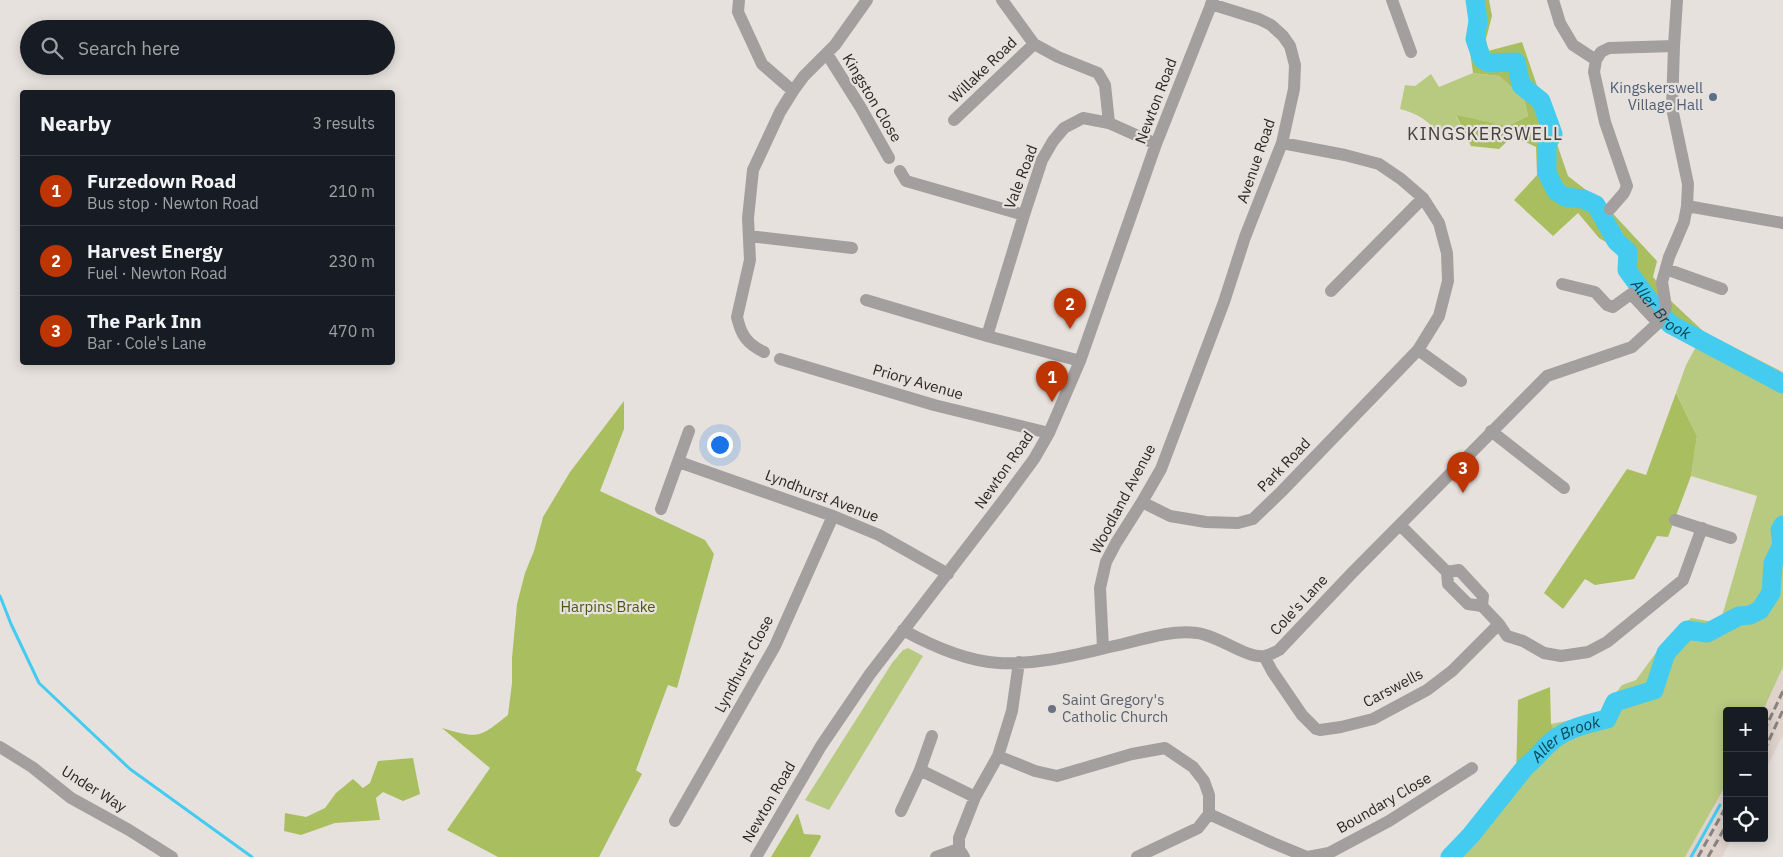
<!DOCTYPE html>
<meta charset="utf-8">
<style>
:root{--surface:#171b24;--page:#242831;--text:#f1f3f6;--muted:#9ea1a6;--line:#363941;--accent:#bd3503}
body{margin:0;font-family:"IBM Plex Sans",sans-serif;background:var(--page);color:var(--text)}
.controls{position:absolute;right:15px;bottom:15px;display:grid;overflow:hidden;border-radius:5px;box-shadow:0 2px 12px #0003}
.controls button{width:45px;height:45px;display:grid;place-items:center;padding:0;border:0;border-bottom:1px solid var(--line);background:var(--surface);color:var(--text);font:25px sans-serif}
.you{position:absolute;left:719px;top:444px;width:18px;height:18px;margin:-12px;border:4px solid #fff;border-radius:50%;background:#1a73e8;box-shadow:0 0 0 8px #1a73e833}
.badge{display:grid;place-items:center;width:32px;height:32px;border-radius:50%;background:var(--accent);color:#fff;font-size:16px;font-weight:700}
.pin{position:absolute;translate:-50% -41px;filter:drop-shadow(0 1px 2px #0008)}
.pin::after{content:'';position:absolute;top:26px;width:18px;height:15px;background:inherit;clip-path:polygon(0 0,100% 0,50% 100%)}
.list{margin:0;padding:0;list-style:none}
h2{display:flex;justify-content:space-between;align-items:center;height:65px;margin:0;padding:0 20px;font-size:21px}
h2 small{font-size:16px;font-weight:400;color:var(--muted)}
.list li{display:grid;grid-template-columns:32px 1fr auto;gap:15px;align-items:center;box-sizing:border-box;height:70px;padding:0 20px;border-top:1px solid var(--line)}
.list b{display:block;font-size:19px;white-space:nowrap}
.list p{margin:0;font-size:16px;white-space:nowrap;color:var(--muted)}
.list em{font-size:16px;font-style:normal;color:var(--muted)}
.icon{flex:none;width:28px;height:28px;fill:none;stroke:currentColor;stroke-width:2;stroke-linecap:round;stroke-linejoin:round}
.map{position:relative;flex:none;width:1783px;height:857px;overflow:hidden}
.search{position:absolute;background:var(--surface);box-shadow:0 2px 12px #0003;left:20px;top:20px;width:375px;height:55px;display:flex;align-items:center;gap:12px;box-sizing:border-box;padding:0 18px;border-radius:28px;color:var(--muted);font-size:19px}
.panel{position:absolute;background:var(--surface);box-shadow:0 2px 12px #0003;left:20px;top:90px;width:375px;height:275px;border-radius:5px}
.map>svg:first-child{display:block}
.built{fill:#dfd3cb}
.green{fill:#b8ca80}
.forest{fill:#a9bf5f}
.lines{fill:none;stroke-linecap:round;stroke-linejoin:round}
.stream{stroke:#43cbf0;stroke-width:3}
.river{stroke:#43cbf0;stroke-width:19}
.minor{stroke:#a29f9e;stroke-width:12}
.rail{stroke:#878381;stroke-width:3;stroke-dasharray:8 4;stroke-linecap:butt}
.service-dot{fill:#5c6f8a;stroke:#e7e1dd;stroke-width:2}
.worship-dot{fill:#6b7280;stroke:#e7e1dd;stroke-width:2}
.labels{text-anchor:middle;stroke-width:4.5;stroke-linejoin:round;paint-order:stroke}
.street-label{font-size:15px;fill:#292726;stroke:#e7e1dd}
.service-label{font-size:15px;fill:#4e5e75;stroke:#e7e1dd;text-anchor:end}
.park-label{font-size:15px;fill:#4b5812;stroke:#e7e1dd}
.worship-label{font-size:15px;fill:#5b616d;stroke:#e7e1dd;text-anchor:start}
.water-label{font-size:16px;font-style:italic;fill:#094554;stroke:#e7e1dd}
.quarter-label{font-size:18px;letter-spacing:1px;fill:#45413e;stroke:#e7e1dd}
</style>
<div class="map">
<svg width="1783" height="857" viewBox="0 0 1783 857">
<rect width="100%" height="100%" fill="#e7e1dd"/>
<!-- built -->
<path class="built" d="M1783 667V735L1764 773 1763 711Z
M1727 783V838H1732L1722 857H1685Z"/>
<!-- green -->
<path class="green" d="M1473 73 1499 76 1524 98 1528 116 1507 126 1456 116 1468 140H1443C1428 121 1424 116 1400 109L1405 85 1415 86 1431 74 1439 87Z
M1704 332 1783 372V667L1763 711H1727V783L1685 857H1453L1463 849 1533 758 1551 724 1600 714 1622 685 1636 680 1664 642 1691 618 1720 623 1757 496 1691 476 1697 436 1676 393 1686 365Z
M908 648 923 656 829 810 805 800 892 663 903 650Z"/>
<!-- forest -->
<path class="forest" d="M1471 0H1489L1492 16 1486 39 1488 51 1522 42 1568 176 1604 204 1657 261 1653 277C1665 290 1662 299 1654 313L1618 270 1623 252 1599 238 1578 213 1553 236 1514 200 1537 175 1536 147 1513 136 1499 149 1471 146 1456 115 1507 126 1528 116 1524 98 1499 76 1473 73 1469 45 1474 8Z
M1671 301 1704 332 1695 347 1663 325Z
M1676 393 1697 436 1691 476 1668 537 1657 536 1634 579 1595 585 1585 579 1563 609 1544 593 1627 469 1646 475Z
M624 401V429L600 491 705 540 714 554 677 688 668 685 636 770 642 774 599 857H498L447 830 490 768 442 728C479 739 479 738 508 715L512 683V658L517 604 525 573 534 551 543 517 570 472Z
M1550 687 1551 724 1555 733 1516 780 1518 700Z
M413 758 420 794 403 801 383 792 376 798 380 820 335 823 301 835 284 831 285 813 306 817 325 808 336 793 353 779 363 788 370 783 378 761Z
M797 814H798L804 834 820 835 821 837 810 857H771Z"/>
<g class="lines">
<!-- stream -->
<path class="stream" d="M0 596 11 624 39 683 130 769 252 857
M1691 857 1720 805"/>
<!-- river -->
<g class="river">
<path id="s1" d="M1475 0 1478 21 1475 39 1482 59 1489 63 1516 62 1521 85 1541 101 1553 134 1547 144V173L1556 191 1565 197 1583 199 1596 205 1616 241 1628 252 1627 270 1649 300 1670 324 1783 384"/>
<path id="s2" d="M1450 857 1471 835 1526 766C1536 759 1542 749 1552 741 1568 728 1587 724 1607 719L1615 702 1654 690 1666 653 1687 630 1707 633 1739 616 1750 615 1760 610 1771 593 1773 563 1782 545 1780 530 1783 525"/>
</g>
<!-- minor -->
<path class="minor" d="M739 0 738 12 762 64 793 91
M1002 0 1034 44 1058 57 1098 73 1105 85 1109 123
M1392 0 1411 52
M1553 0 1560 23 1573 45 1596 60 1594 72 1605 122 1627 186 1624 193 1610 209
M827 54 861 108 889 158
M1596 60 1601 52 1609 48 1674 46
M954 120 1034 44
M900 171 906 181 1024 215
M1687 206 1783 223
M749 236 852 248
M1666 269 1722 289
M1562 284 1595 292 1607 305 1613 307 1631 294 1658 323
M1331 291 1423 198
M866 300 987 336 1080 361
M987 336 1024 215 1042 160 1053 141 1064 128 1083 118 1109 123 1156 144
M1418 350 1461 381
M764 352C747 344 741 335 737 317L750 260 748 218 753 170 780 112 793 91 804 76 835 45 867 0
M780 359 934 405 1049 433
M1491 431 1564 488
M679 462 833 516 879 535 948 574
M1142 502 1170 516 1206 522 1238 523 1253 519 1281 492 1418 350 1439 316 1448 281 1447 253 1439 223 1423 198 1401 179 1379 164 1345 155 1282 143
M661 509 689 431
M1675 520 1731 538
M1447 572 1448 584 1468 604 1482 606
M1499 624 1507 636 1523 641 1544 653 1561 656 1588 652 1607 642 1683 580 1702 528
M903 630C932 646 965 661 999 663 1041 665 1082 653 1123 644 1147 638 1172 630 1197 633 1218 635 1246 659 1265 656 1270 655 1275 652 1279 650L1352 573 1547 376 1632 347 1658 323 1666 307 1662 282 1669 257 1684 222 1687 206 1688 184 1672 108 1674 46 1677 0
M1103 648 1100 588 1106 562 1116 543 1142 502 1161 469 1224 302 1245 237 1282 143 1294 89 1295 65 1290 46 1283 36 1271 25 1259 19 1211 4
M1264 656 1272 671 1302 715 1316 729 1320 730 1341 727 1373 719 1427 690 1452 671 1499 624 1482 606 1483 596 1459 570 1447 572 1400 525
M0 747 32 767 71 798 129 830 172 857
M998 756 1035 771 1057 776 1132 754 1165 748 1193 767 1204 781 1209 795V814L1198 828 1137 857
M920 770 975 797
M901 811 920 770 932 736
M1209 814 1273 843 1307 857
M675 821 775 646 833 516
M756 857 821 746 870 674 1006 497 1034 459 1049 433 1080 361 1156 144 1213 0
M936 857 959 849
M964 857 959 849V838L975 797 998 756 1012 711 1019 662
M1308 857 1329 853 1389 821 1472 768"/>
<!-- rail -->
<path class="rail" d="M1764 731 1783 691
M1764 751 1783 710
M1698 857 1727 805
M1708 857 1727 824"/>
</g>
<!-- markers -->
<circle class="service-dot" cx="1713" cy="97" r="5"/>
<circle class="worship-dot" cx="1052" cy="709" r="5"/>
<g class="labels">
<!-- street labels -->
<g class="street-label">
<text transform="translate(983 70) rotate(-44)" y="5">Willake Road</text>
<text transform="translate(872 98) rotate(59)" y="5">Kingston Close</text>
<text transform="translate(1156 101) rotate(-69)" y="5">Newton Road</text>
<text transform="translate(1256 161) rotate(-71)" y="5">Avenue Road</text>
<text transform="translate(1021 177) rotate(-69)" y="5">Vale Road</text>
<text transform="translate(918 382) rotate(16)" y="5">Priory Avenue</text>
<text transform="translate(1284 465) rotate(-46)" y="5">Park Road</text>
<text transform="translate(1004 470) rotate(-55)" y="5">Newton Road</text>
<text transform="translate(822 496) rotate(21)" y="5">Lyndhurst Avenue</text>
<text transform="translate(1123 499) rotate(-62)" y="5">Woodland Avenue</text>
<text transform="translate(1299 605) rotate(-47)" y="5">Cole's Lane</text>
<text transform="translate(744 664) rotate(-62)" y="5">Lyndhurst Close</text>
<text transform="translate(1393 688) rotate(-28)" y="5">Carswells</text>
<text transform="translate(94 789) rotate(32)" y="5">Under Way</text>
<text transform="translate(769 802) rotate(-60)" y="5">Newton Road</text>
<text transform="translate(1384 803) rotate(-30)" y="5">Boundary Close</text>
</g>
<!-- service labels -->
<g class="service-label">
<text x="1703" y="93">Kingskerswell<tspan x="1703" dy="17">Village Hall</tspan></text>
</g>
<!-- park labels -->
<g class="park-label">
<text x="608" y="612">Harpins Brake</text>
</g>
<!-- worship labels -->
<g class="worship-label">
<text x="1062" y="705">Saint Gregory's<tspan x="1062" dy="17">Catholic Church</tspan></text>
</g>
<!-- water labels -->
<g class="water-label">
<text dy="6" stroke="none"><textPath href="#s1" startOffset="412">Aller Brook</textPath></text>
<text dy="6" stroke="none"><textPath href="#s2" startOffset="168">Aller Brook</textPath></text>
</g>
<!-- quarter labels -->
<g class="quarter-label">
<text x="1485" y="140">KINGSKERSWELL</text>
</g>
</g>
</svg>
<div class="controls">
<button>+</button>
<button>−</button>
<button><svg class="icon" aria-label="locate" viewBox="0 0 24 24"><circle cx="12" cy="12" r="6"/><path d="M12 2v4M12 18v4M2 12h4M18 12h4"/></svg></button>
</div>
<div class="you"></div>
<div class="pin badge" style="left:1052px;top:402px">1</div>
<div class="pin badge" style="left:1070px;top:329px">2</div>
<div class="pin badge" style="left:1463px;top:493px">3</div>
<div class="search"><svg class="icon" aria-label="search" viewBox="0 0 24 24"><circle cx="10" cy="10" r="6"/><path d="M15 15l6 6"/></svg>Search here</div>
<section class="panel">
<h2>Nearby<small>3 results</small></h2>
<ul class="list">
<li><span class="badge">1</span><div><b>Furzedown Road</b><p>Bus stop · Newton Road</p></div><em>210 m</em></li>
<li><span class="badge">2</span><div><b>Harvest Energy</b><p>Fuel · Newton Road</p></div><em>230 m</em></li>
<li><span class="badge">3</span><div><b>The Park Inn</b><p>Bar · Cole's Lane</p></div><em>470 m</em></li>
</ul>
</section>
</div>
